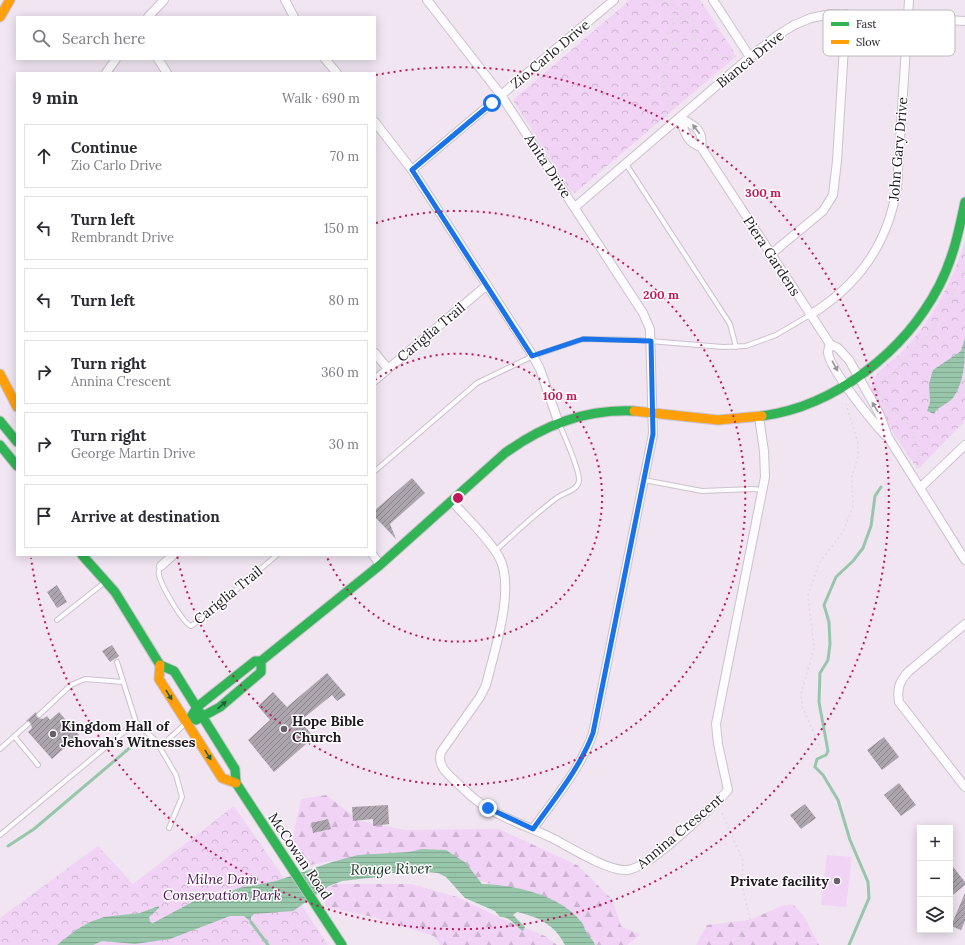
<!DOCTYPE html>
<meta charset="utf-8">
<style>
:root{--surface:#fff;--page:#f7f7f7;--text:#2b2b33;--muted:#7c7c81;--line:#e1e1e2}
body{margin:0;font-family:Lora,serif;background:var(--page);color:var(--text)}
.controls{position:absolute;right:12px;bottom:12px;display:grid;overflow:hidden;border-radius:0px;box-shadow:0 2px 10px #0003}
.controls button{width:36px;height:36px;display:grid;place-items:center;padding:0;border:0;border-bottom:1px solid var(--line);background:var(--surface);color:var(--text);font:20px sans-serif}
.stop{position:absolute;width:12px;height:12px;margin:-9px;border:3px solid #1a73e8;border-radius:50%;background:#fff}
.stop.end{background:#1a73e8;border-color:#fff;box-shadow:0 1px 4px #0008}
.list{margin:0;padding:0;list-style:none}
h2{display:flex;justify-content:space-between;align-items:center;height:52px;margin:0;padding:0 16px;font-size:17px}
h2 small{font-size:13px;font-weight:400;color:var(--muted)}
.list li{display:grid;grid-template-columns:26px 1fr auto;gap:12px;align-items:center;box-sizing:border-box;height:64px;margin:0 8px 8px;padding:0 8px;border:1px solid var(--line);border-radius:0px}
.list b{display:block;font-size:15px;white-space:nowrap}
.list p{margin:0;font-size:13px;white-space:nowrap;color:var(--muted)}
.list em{font-size:13px;font-style:normal;color:var(--muted)}
.icon{flex:none;width:22px;height:22px;fill:none;stroke:currentColor;stroke-width:2;stroke-linecap:round;stroke-linejoin:round}
.map{position:relative;flex:none;width:965px;height:945px;overflow:hidden}
.search{position:absolute;background:var(--surface);box-shadow:0 2px 10px #0003;left:16px;top:16px;width:360px;height:44px;display:flex;align-items:center;gap:10px;box-sizing:border-box;padding:0 14px;border-radius:0px;color:var(--muted);font-size:15px}
.panel{position:absolute;background:var(--surface);box-shadow:0 2px 10px #0003;left:16px;top:72px;width:360px;height:484px;border-radius:0px}
.map>svg:first-child{display:block}
.forest{fill:url(#forest-firs)}
.park{fill:url(#park-crowns)}
.pitch{fill:#f1d3f5}
.water{fill:url(#water-rules)}
.lines{fill:none;stroke-linecap:round;stroke-linejoin:round}
.stream{stroke:#98c6ab;stroke-width:3}
.building{fill:url(#building-hatch)}
.lane-casing{stroke:#cac2cc;stroke-width:6}
.street-casing{stroke:#cac2cc;stroke-width:10}
.fast-casing{stroke:#cac2cc;stroke-width:11}
.slow-casing{stroke:#cac2cc;stroke-width:11}
.path{stroke:#dddadd;stroke-width:1.5;stroke-dasharray:2 3;stroke-linecap:butt}
.lane{stroke:#fdfbfd;stroke-width:4}
.street{stroke:#fdfbfd;stroke-width:8}
.fast{stroke:#30b455;stroke-width:9}
.slow{stroke:#ff9f0a;stroke-width:9}
.oneway{fill:#99949a}
.oneway2{fill:#275e38}
.route{stroke:#1a73e8;stroke-width:5}
.ring{fill:none;stroke:#c2185b;stroke-width:2;stroke-dasharray:2 4}
.poi-dot{fill:#685f69;stroke:#fff;stroke-width:1.5}
.labels{text-anchor:middle;stroke-width:3;stroke-linejoin:round;paint-order:stroke}
.street-label{font-size:14px;fill:#1f1720;stroke:#fff}
.poi-label{font-size:14px;font-weight:bold;fill:#1f1720;stroke:#fff;text-anchor:start}
.park-label{font-size:14px;font-style:italic;fill:#4c0f55;stroke:#fff}
.water-label{font-size:15px;font-style:italic;fill:#143321;stroke:#fff}
.key{fill:#fff;stroke:#bcb9bc;stroke-width:1}
.key-label{font-size:11px;fill:#1f1720}
.centre{fill:#c2185b;stroke:#fff;stroke-width:2}
.ring-label{font-size:12px;text-anchor:middle;font-weight:bold;fill:#c2185b;stroke:#fff;stroke-width:3;stroke-linejoin:round;paint-order:stroke}
</style>
<div class="map">
<svg width="965" height="945" viewBox="0 0 965 945">
<defs>
<pattern id="forest-firs" width="22" height="20" patternUnits="userSpaceOnUse"><rect width="22" height="20" fill="#f1d3f5"/><path d="M5 1l3.5 6h-7zM16 11l3.5 6h-7z" fill="#ceb4d2"/></pattern>
<pattern id="park-crowns" width="20" height="18" patternUnits="userSpaceOnUse"><rect width="20" height="18" fill="#f1d3f5"/><path d="M2 6a3 3 0 1 1 6 0M12 15a3 3 0 1 1 6 0" fill="none" stroke="#ceb4d2"/></pattern>
<pattern id="water-rules" width="6" height="5" patternUnits="userSpaceOnUse"><rect width="6" height="5" fill="#98c6ab"/><path d="M0 2.5h6" fill="none" stroke="#83a993"/></pattern>
<pattern id="building-hatch" width="6" height="6" patternUnits="userSpaceOnUse"><rect width="6" height="6" fill="#ada5ae"/><path d="M-1 1l2-2M0 6l6-6M5 7l2-2" fill="none" stroke="#8c858d"/></pattern>
</defs>
<rect width="100%" height="100%" fill="#f0e5f1"/>
<!-- forest -->
<path class="forest" d="M326 795 360 821 405 830 499 829 577 865 612 899 621 926 640 935 627 945H587L498 886 471 878 381 863 335 860 306 866 291 846 301 799Z
M336 884H411L457 897 500 918 545 936 557 945H440L434 936 373 917 326 907 321 891Z
M793 904 803 915 819 945H696L707 925 749 920 782 906Z"/>
<!-- park -->
<path class="park" d="M630 0H700L734 52V58L575 193 570 190 513 100Z
M965 241V421L918 469C908 456 869 399 872 385 874 371 893 361 902 352 932 320 952 283 965 241Z
M234 806 277 868 328 945H0V918L98 846 133 884Z"/>
<!-- pitch -->
<path class="pitch" d="M827 855 852 857 846 907 821 905Z"/>
<!-- water -->
<path class="water" d="M965 338C965 360 965 381 953 398 947 405 938 406 934 414L927 411 930 402 929 384 933 370 961 351Z
M422 849 446 850 466 863 482 884C516 885 562 895 583 924 584 927 585 930 587 933 590 938 593 939 595 945H565C555 925 539 917 517 912L513 915 525 927 523 931 521 930C515 925 509 916 500 917L495 911 465 898 446 877 438 873 404 870 397 873H387L377 877 342 881 329 886 293 911 254 914 251 917V922L244 916H230L170 939 135 944 102 941 93 945H57L76 930 90 922 104 917 140 913 159 906V908L149 917 150 922 153 923 196 900 213 898 239 888 276 881 332 862 358 855 409 852Z"/>
<g class="lines">
<!-- stream -->
<path class="stream" d="M8 846 34 829 139 740
M251 922 268 945
M849 945 869 898 868 882 850 840 838 800 823 775 815 767 817 759 826 755 828 751 819 702 820 673 828 660 830 644 829 622 824 605 836 577 853 561 863 548 871 526 875 496 881 487"/>
</g>
<!-- building -->
<path class="building" d="M412 478 425 493 390 524 396 539 375 517V510Z
M57 585 67 602 57 608 47 592Z
M112 645 119 656 110 662 102 651Z
M327 673 346 695 337 701 332 695 300 721 314 737 274 772 248 740 270 720 258 706 273 692 287 707Z
M36 712 38 718 43 719 47 716 50 720 59 712 79 735 52 759 28 732 32 728 31 724 29 721H26Z
M884 737 899 757 882 770 867 750Z
M899 783 916 805 901 816 884 795Z
M805 804 816 818 801 829 790 815Z
M388 805 389 824 373 826V819L353 821 352 807Z
M328 819 331 829 313 833 311 823Z
M950 863 965 882V885L950 897Z
M965 893V921L961 930 951 926Z"/>
<g class="lines">
<defs>
<path id="lane" d="M626 164 730 324 736 347
M375 471 477 383 533 356 583 339 637 340 723 347 746 346 776 335 810 315
M644 480 702 491 752 489 763 490
M495 551C516 532 536 513 558 497 564 493 578 490 579 481 580 469 564 436 559 423
M161 566C159 569 158 571 159 575 161 585 182 622 191 626L203 618 277 555
M57 620 105 582
M117 662 136 722 156 741 176 775 182 797 169 828
M39 715 71 685 85 679 123 682
M14 736 38 765
M160 747 186 723
M0 749 28 724
M0 835 136 722"/>
<path id="street" d="M285 0 294 17
M427 0 501 95 643 313 650 329 653 434 593 733C581 768 555 798 533 829
M713 0 750 57
M148 17 164 0
M158 59 167 73
M325 59 337 73
M106 73 116 59
M680 118C694 125 704 130 701 147L830 344 838 348 849 360 879 413 888 437 965 560
M680 118C684 131 687 143 701 147
M375 122 412 170 533 356 540 369 558 421
M412 170 614 0
M575 207 750 57 778 35 794 25 811 18 831 14 965 21
M771 254 823 211 833 195 837 161 846 14
M810 315C859 285 888 244 897 187L909 0
M830 344C829 347 828 351 828 353 831 371 872 421 885 435
M375 353 388 369
M375 380 487 285
M920 488 965 445
M452 501C467 519 488 537 499 557 516 587 494 652 486 685L480 697 441 752C437 766 447 773 456 782 463 788 469 795 476 800 498 817 527 826 552 838 570 847 607 871 626 870 647 870 701 816 719 800L728 790 718 744 716 724 765 477 764 451 759 417
M373 555 380 565
M161 566 173 555
M965 624 908 672C899 682 897 689 899 702L965 787"/>
<path id="fast" d="M762 416C836 406 905 351 939 286 953 259 959 231 965 202
M0 421 17 442
M0 445 17 466
M82 555 115 592 160 665 174 671 235 769 236 783 342 945
M196 720 220 707 261 672V661
M188 722 197 707 255 661H261L380 565 505 453C544 425 585 409 634 411"/>
<path id="slow" d="M0 17 10 0
M0 374 17 407
M634 411 718 420 762 416
M160 665 159 679 222 778 236 783"/>
</defs>
<!-- lane casing -->
<use href="#lane" class="lane-casing"/>
<!-- street casing -->
<use href="#street" class="street-casing"/>
<!-- fast casing -->
<use href="#fast" class="fast-casing"/>
<!-- slow casing -->
<use href="#slow" class="slow-casing"/>
<!-- path -->
<path class="path" d="M671 0V3C685 15 698 18 694 38 708 55 714 58 736 56
M671 3 673 24 669 31 673 44
M673 24 679 18 686 16
M667 117 668 96 663 81V73L673 44 685 42 694 38
M375 148 378 145
M921 467 917 445 910 427 905 420 888 408 877 389 879 383 890 376 934 329 965 271
M819 745 802 706 801 694 814 648 808 596 819 563 843 532 853 506 852 476 858 456V443L846 404
M722 813 743 861 742 885 750 919 738 941 739 945"/>
<!-- lane -->
<use href="#lane" class="lane"/>
<!-- street -->
<use href="#street" class="street"/>
<!-- fast -->
<use href="#fast" class="fast"/>
<!-- slow -->
<use href="#slow" class="slow"/>
</g>
<!-- one-way arrows -->
<defs><path id="oneway-solid" d="M-6-.8H1V-3.2L6.5 0L1 3.2V.8H-6Z"/></defs>
<g class="oneway">
<use href="#oneway-solid" transform="translate(696 129) rotate(-127)"/>
<use href="#oneway-solid" transform="translate(835 366) rotate(61)"/>
<use href="#oneway-solid" transform="translate(875 407) rotate(-121)"/>
</g>
<g class="oneway2">
<use href="#oneway-solid" transform="translate(169 695) rotate(59)"/>
<use href="#oneway-solid" transform="translate(222 705) rotate(-41)"/>
<use href="#oneway-solid" transform="translate(208 755) rotate(58)"/>
</g>
<g class="lines">
<!-- route -->
<path class="route" d="M488 808 533 829C555 798 580 768 593 733L653 434 651 341 583 339 532 356 412 170 492 103"/>
</g>
<!-- distance rings -->
<g class="ring">
<path d="M375 380A144 144 0 1 1 326 555"/>
<path d="M376 223A287 287 0 1 1 177 555"/>
<path d="M376 75A431 431 0 1 1 31 558"/>
</g>
<!-- markers -->
<g class="poi-dot">
<circle cx="284" cy="729" r="4"/>
<circle cx="53" cy="734" r="4"/>
<circle cx="837" cy="881" r="4"/>
</g>
<g class="labels">
<!-- street labels -->
<g class="street-label">
<text transform="translate(550 54) rotate(-40)" y="5">Zio Carlo Drive</text>
<text transform="translate(750 59) rotate(-39)" y="5">Bianca Drive</text>
<text transform="translate(898 149) rotate(-85)" y="5">John Gary Drive</text>
<text transform="translate(548 166) rotate(57)" y="5">Anita Drive</text>
<text transform="translate(772 256) rotate(57)" y="5">Piera Gardens</text>
<text transform="translate(431 332) rotate(-40)" y="5">Cariglia Trail</text>
<text transform="translate(228 595) rotate(-39)" y="5">Cariglia Trail</text>
<text transform="translate(680 831) rotate(-40)" y="5">Annina Crescent</text>
<text transform="translate(300 856) rotate(56)" y="5">McCowan Road</text>
</g>
<!-- poi labels -->
<g class="poi-label">
<text x="292" y="726">Hope Bible<tspan x="292" dy="16">Church</tspan></text>
<text x="61" y="731">Kingdom Hall of<tspan x="61" dy="16">Jehovah's Witnesses</tspan></text>
<text x="829" y="886" text-anchor="end">Private facility</text>
</g>
<!-- park labels -->
<g class="park-label">
<text x="222" y="884">Milne Dam<tspan x="222" dy="16">Conservation Park</tspan></text>
</g>
<!-- water labels -->
<g class="water-label">
<text transform="translate(391 869) rotate(-1)" y="5">Rouge River</text>
</g>
</g>
<!-- legend -->
<rect x="823" y="10" width="132" height="46" rx="6" class="key"/>
<rect x="831" y="22" width="18" height="4" fill="#30b455"/>
<rect x="831" y="40" width="18" height="4" fill="#ff9f0a"/>
<g class="key-label">
<text x="856" y="28">Fast</text>
<text x="856" y="46">Slow</text>
</g>
<circle cx="458" cy="498" r="6" class="centre"/>
<g class="ring-label">
<text x="763" y="197">300 m</text>
<text x="661" y="299">200 m</text>
<text x="560" y="400">100 m</text>
</g>
</svg>
<div class="controls">
<button>+</button>
<button>−</button>
<button><svg class="icon" aria-label="layers" viewBox="0 0 24 24"><path d="M12 4l9 5-9 5-9-5zM3 14l9 5 9-5"/></svg></button>
</div>
<div class="stop" style="left:492px;top:103px"></div>
<div class="stop end" style="left:488px;top:808px"></div>
<div class="search"><svg class="icon" aria-label="search" viewBox="0 0 24 24"><circle cx="10" cy="10" r="6"/><path d="M15 15l6 6"/></svg>Search here</div>
<section class="panel">
<h2>9 min<small>Walk · 690 m</small></h2>
<ul class="list">
<li><svg class="icon" aria-label="ahead" viewBox="0 0 24 24"><path d="M12 20V5M6 11l6-6 6 6"/></svg><div><b>Continue</b><p>Zio Carlo Drive</p></div><em>70 m</em></li>
<li><svg class="icon" aria-label="left" viewBox="0 0 24 24"><path d="M17 20v-9H6M10 6l-5 5 5 5"/></svg><div><b>Turn left</b><p>Rembrandt Drive</p></div><em>150 m</em></li>
<li><svg class="icon" aria-label="left" viewBox="0 0 24 24"><path d="M17 20v-9H6M10 6l-5 5 5 5"/></svg><div><b>Turn left</b></div><em>80 m</em></li>
<li><svg class="icon" aria-label="right" viewBox="0 0 24 24"><path d="M7 20v-9h11M14 6l5 5-5 5"/></svg><div><b>Turn right</b><p>Annina Crescent</p></div><em>360 m</em></li>
<li><svg class="icon" aria-label="right" viewBox="0 0 24 24"><path d="M7 20v-9h11M14 6l5 5-5 5"/></svg><div><b>Turn right</b><p>George Martin Drive</p></div><em>30 m</em></li>
<li><svg class="icon" aria-label="arrive" viewBox="0 0 24 24"><path d="M6 21V4h12l-3 4 3 4H6"/></svg><div><b>Arrive at destination</b></div></li>
</ul>
</section>
</div>
